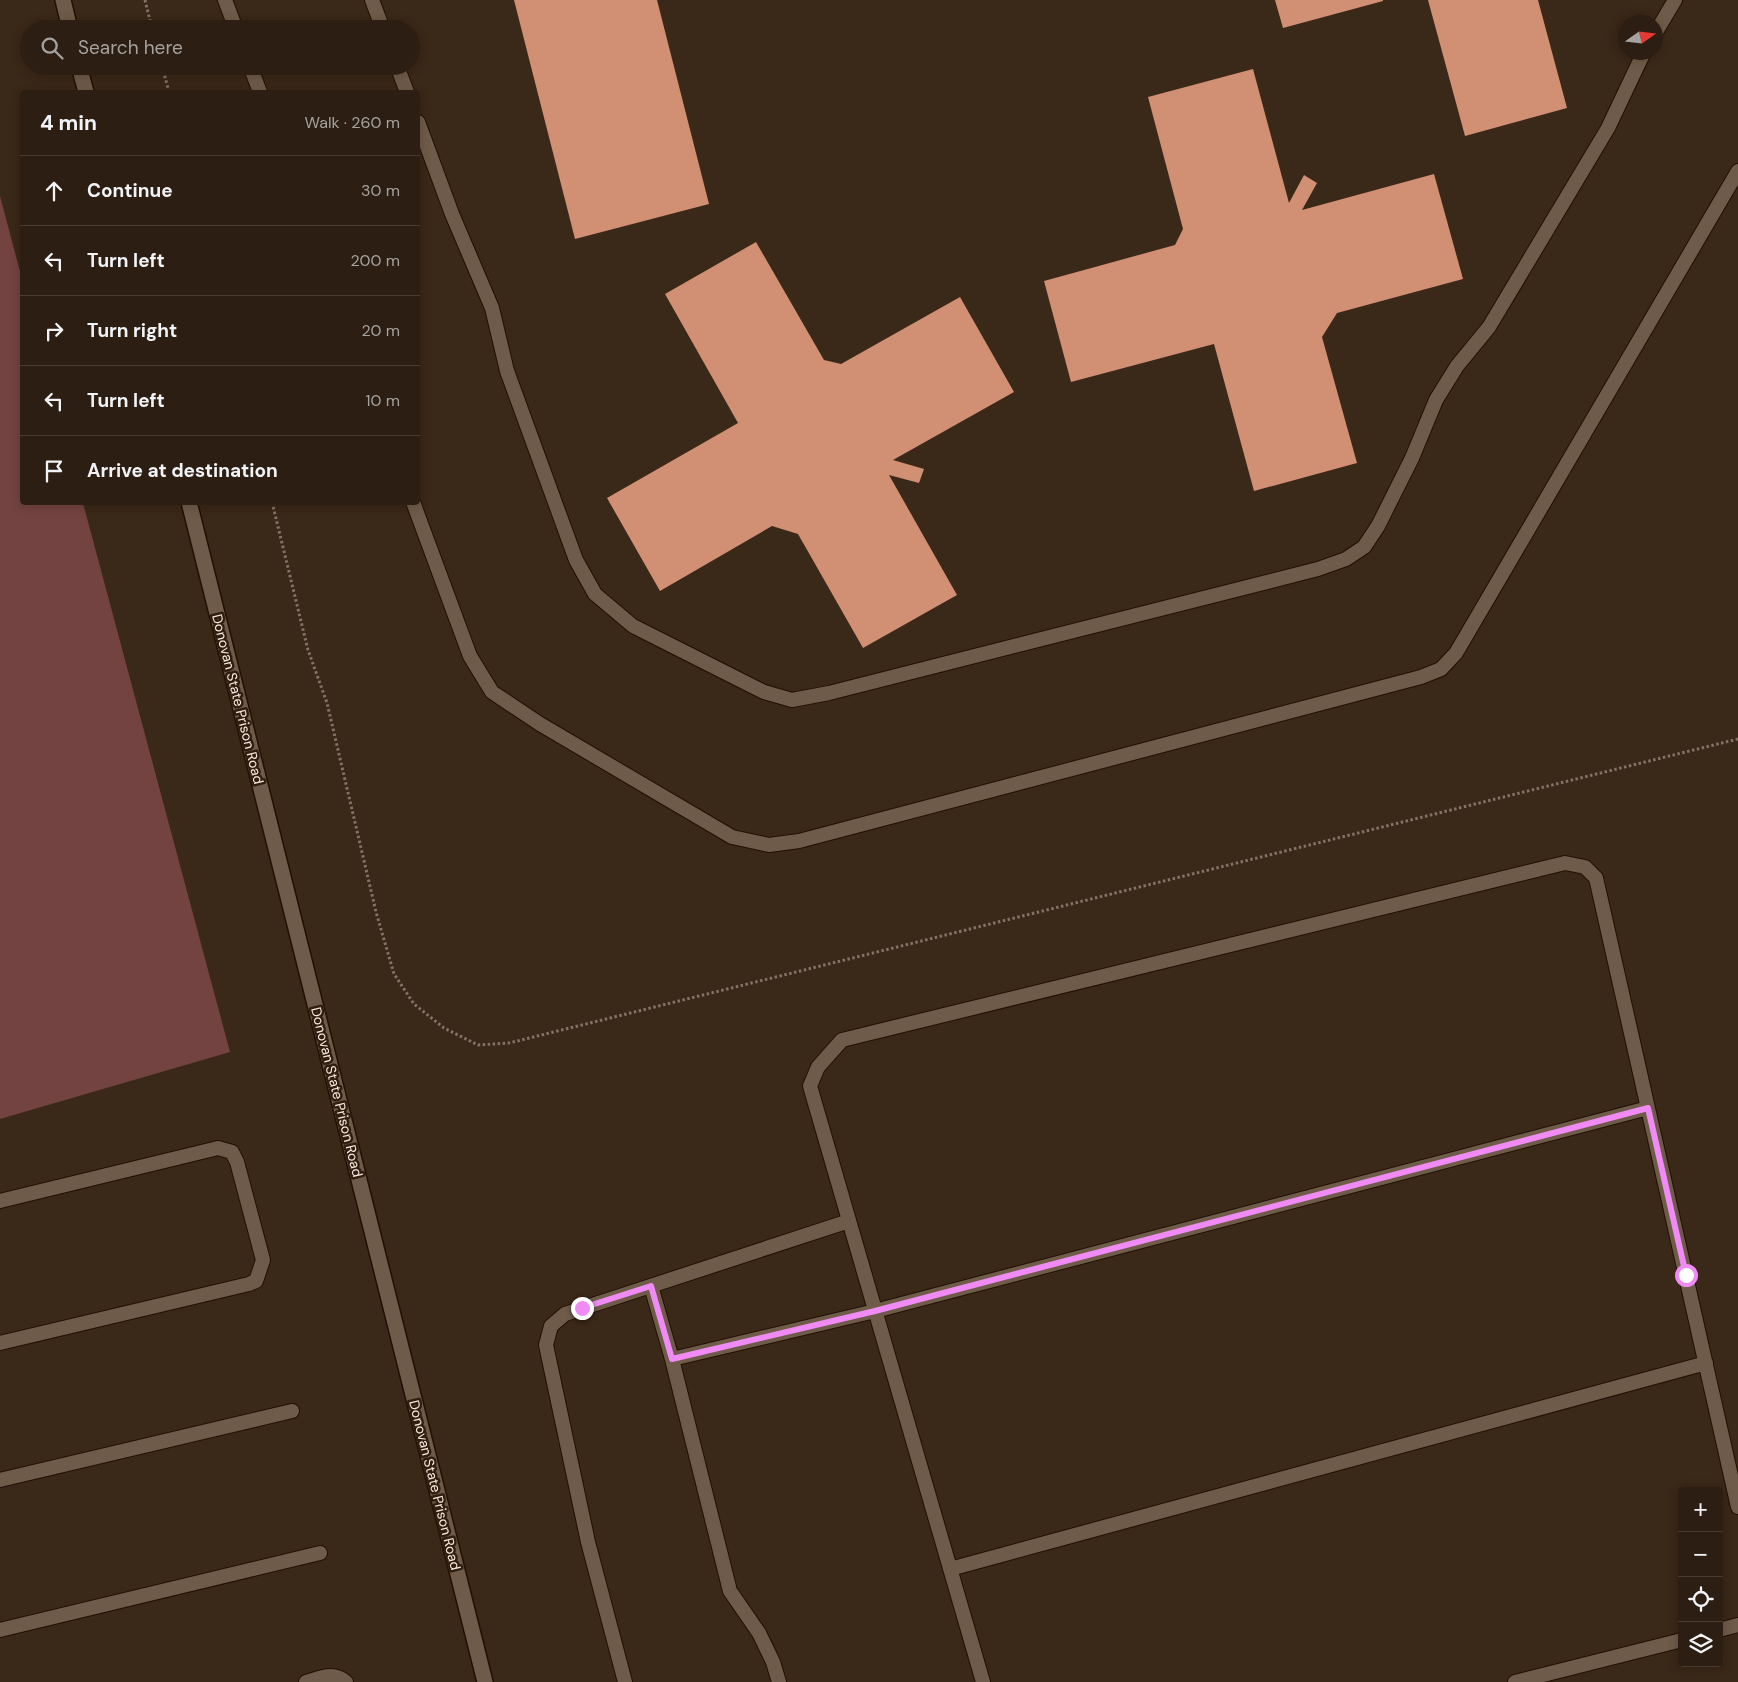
<!DOCTYPE html>
<meta charset="utf-8">
<style>
:root{--surface:#2c1e12;--page:#382b20;--text:#f1f3f6;--muted:#a6a29f;--line:#483c32}
body{margin:0;font-family:"DM Sans",sans-serif;background:var(--page);color:var(--text)}
.controls{position:absolute;right:15px;bottom:15px;display:grid;overflow:hidden;border-radius:5px;box-shadow:0 2px 12px #0003}
.controls button{width:45px;height:45px;display:grid;place-items:center;padding:0;border:0;border-bottom:1px solid var(--line);background:var(--surface);color:var(--text);font:25px sans-serif}
.compass{position:absolute;left:1618px;top:15px;width:45px;height:45px;border-radius:50%;background:var(--surface);box-shadow:0 2px 12px #0003;rotate:76deg}
.stop{position:absolute;width:15px;height:15px;margin:-11px;border:4px solid #f08bf5;border-radius:50%;background:#fff}
.stop.end{background:#f08bf5;border-color:#fff;box-shadow:0 1px 5px #0008}
.list{margin:0;padding:0;list-style:none}
h2{display:flex;justify-content:space-between;align-items:center;height:65px;margin:0;padding:0 20px;font-size:21px}
h2 small{font-size:16px;font-weight:400;color:var(--muted)}
.list li{display:grid;grid-template-columns:32px 1fr auto;gap:15px;align-items:center;box-sizing:border-box;height:70px;padding:0 20px;border-top:1px solid var(--line)}
.list b{display:block;font-size:19px;white-space:nowrap}
.list em{font-size:16px;font-style:normal;color:var(--muted)}
.icon{flex:none;width:28px;height:28px;fill:none;stroke:currentColor;stroke-width:2;stroke-linecap:round;stroke-linejoin:round}
.map{position:relative;flex:none;width:1738px;height:1682px;overflow:hidden}
.search{position:absolute;background:var(--surface);box-shadow:0 2px 12px #0003;left:20px;top:20px;width:400px;height:55px;display:flex;align-items:center;gap:12px;box-sizing:border-box;padding:0 18px;border-radius:28px;color:var(--muted);font-size:19px}
.panel{position:absolute;background:var(--surface);box-shadow:0 2px 12px #0003;left:20px;top:90px;width:400px;height:415px;border-radius:5px}
.map>svg:first-child{display:block}
.green{fill:#734341}
.building{fill:#d18f74}
.lines{fill:none;stroke-linecap:round;stroke-linejoin:round}
.lane-casing{stroke:#211003;stroke-width:16}
.street-casing{stroke:#211003;stroke-width:18}
.path{stroke:#837366;stroke-width:3;stroke-dasharray:2.5 2.5;stroke-linecap:butt}
.lane{stroke:#6f5b49;stroke-width:14}
.street{stroke:#6f5b49;stroke-width:15}
.route{stroke:#f08bf5;stroke-width:6}
.labels{text-anchor:middle;stroke-width:5;stroke-linejoin:round;paint-order:stroke}
.street-label{font-size:14px;fill:#f8ebe2;stroke:#301e0f}
</style>
<div class="map">
<svg width="1738" height="1682" viewBox="0 0 1738 1682">
<rect width="100%" height="100%" fill="#3a2818"/>
<!-- green -->
<path class="green" d="M0 196 22 279V502L83 503 230 1052 0 1119Z"/>
<!-- building -->
<path class="building" d="M514 0H657L709 204 575 239Z
M1275 0H1383V1L1283 28Z
M1428 0H1538L1567 108 1465 136Z
M1253 69 1289 203 1304 175 1317 183 1302 210 1434 174 1463 279 1337 313 1322 337 1357 463 1254 491 1214 344 1071 382 1044 281 1175 245 1183 229 1148 97Z
M756 242 824 360 841 364 960 297 1014 392 893 460 924 469 919 483 889 475 957 595 863 648 798 534 772 526 660 591 607 498 738 423 665 294Z"/>
<g class="lines">
<defs>
<path id="lane" d="M225 0 236 29
M372 0 383 29
M1656 32 1675 0
M250 66 260 92
M397 66 407 92
M418 122 452 214 492 308 507 371 576 560 595 594 633 626 764 692 792 700 829 693 1318 569 1346 559 1364 547 1378 526 1412 458 1436 400 1457 366 1489 327 1608 128 1644 52
M413 502 470 656 492 692 540 724 732 837 769 845 799 841 1421 677 1441 669 1456 653 1738 171
M0 1201 218 1148 232 1152 237 1162 263 1260 256 1281 249 1284 0 1343
M651 1286 672 1359
M0 1480 292 1411
M950 1569 1706 1363
M0 1630 320 1553
M1719 1630 1738 1625
M306 1682C321 1678 333 1671 346 1682
M625 1682 588 1542 546 1345 551 1326 565 1314 849 1221
M779 1682 773 1662 759 1633 730 1591 672 1359 875 1311 1648 1108
M983 1682 810 1086 818 1067 842 1040 1565 863 1585 867 1596 878 1738 1507
M1515 1682 1682 1640"/>
<path id="street" d="M63 0 70 29
M79 66 86 92
M189 502 485 1682"/>
</defs>
<!-- lane casing -->
<use href="#lane" class="lane-casing"/>
<!-- street casing -->
<use href="#street" class="street-casing"/>
<!-- path -->
<path class="path" d="M145 0 152 29
M162 66 169 92
M272 502 308 650 327 703 376 912 394 974 414 1004 444 1028 478 1045 509 1043 1738 739"/>
<!-- lane -->
<use href="#lane" class="lane"/>
<!-- street -->
<use href="#street" class="street"/>
</g>
<g class="lines">
<!-- route -->
<path class="route" d="M582 1308 651 1286 672 1359 875 1311 1648 1108 1686 1275"/>
</g>
<g class="labels">
<!-- street labels -->
<g class="street-label">
<text transform="translate(238 699) rotate(76)" y="5">Donovan State Prison Road</text>
<text transform="translate(337 1092) rotate(76)" y="5">Donovan State Prison Road</text>
<text transform="translate(435 1485) rotate(76)" y="5">Donovan State Prison Road</text>
</g>
</g>
</svg>
<div class="controls">
<button>+</button>
<button>−</button>
<button><svg class="icon" aria-label="locate" viewBox="0 0 24 24"><circle cx="12" cy="12" r="6"/><path d="M12 2v4M12 18v4M2 12h4M18 12h4"/></svg></button>
<button><svg class="icon" aria-label="layers" viewBox="0 0 24 24"><path d="M12 4l9 5-9 5-9-5zM3 14l9 5 9-5"/></svg></button>
</div>
<svg class="compass" viewBox="-18 -18 36 36"><path d="M0-13l5 13h-10z" fill="#e53935"/><path d="M0 13l5-13h-10z" fill="#a6a29f"/></svg>
<div class="stop" style="left:1686px;top:1275px"></div>
<div class="stop end" style="left:582px;top:1308px"></div>
<div class="search"><svg class="icon" aria-label="search" viewBox="0 0 24 24"><circle cx="10" cy="10" r="6"/><path d="M15 15l6 6"/></svg>Search here</div>
<section class="panel">
<h2>4 min<small>Walk · 260 m</small></h2>
<ul class="list">
<li><svg class="icon" aria-label="ahead" viewBox="0 0 24 24"><path d="M12 20V5M6 11l6-6 6 6"/></svg><div><b>Continue</b></div><em>30 m</em></li>
<li><svg class="icon" aria-label="left" viewBox="0 0 24 24"><path d="M17 20v-9H6M10 6l-5 5 5 5"/></svg><div><b>Turn left</b></div><em>200 m</em></li>
<li><svg class="icon" aria-label="right" viewBox="0 0 24 24"><path d="M7 20v-9h11M14 6l5 5-5 5"/></svg><div><b>Turn right</b></div><em>20 m</em></li>
<li><svg class="icon" aria-label="left" viewBox="0 0 24 24"><path d="M17 20v-9H6M10 6l-5 5 5 5"/></svg><div><b>Turn left</b></div><em>10 m</em></li>
<li><svg class="icon" aria-label="arrive" viewBox="0 0 24 24"><path d="M6 21V4h12l-3 4 3 4H6"/></svg><div><b>Arrive at destination</b></div></li>
</ul>
</section>
</div>
